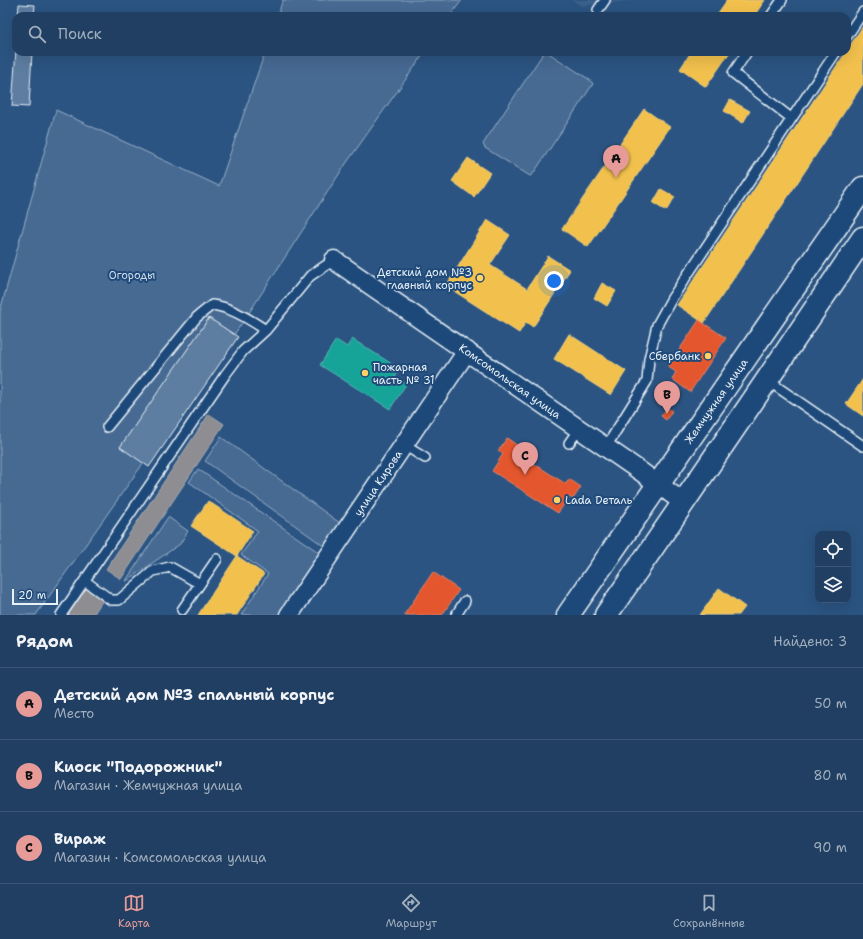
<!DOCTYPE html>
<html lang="ru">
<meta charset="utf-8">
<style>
:root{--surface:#203f62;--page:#2d4a6b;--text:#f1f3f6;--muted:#a2afbe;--line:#3d5877;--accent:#e69b98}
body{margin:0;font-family:"Shantell Sans",sans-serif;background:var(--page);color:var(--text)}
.controls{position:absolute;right:12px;bottom:12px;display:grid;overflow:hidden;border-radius:8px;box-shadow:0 4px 16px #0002}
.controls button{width:36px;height:36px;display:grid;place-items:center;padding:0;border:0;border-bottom:1px solid var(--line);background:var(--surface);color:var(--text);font:20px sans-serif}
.scale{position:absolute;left:12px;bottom:10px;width:46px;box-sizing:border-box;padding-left:4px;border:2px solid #e8f1f8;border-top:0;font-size:11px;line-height:14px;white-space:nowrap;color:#e8f1f8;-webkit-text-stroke:3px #1f4a7a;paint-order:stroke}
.you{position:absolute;left:554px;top:281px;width:14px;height:14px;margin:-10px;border:3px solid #fff;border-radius:50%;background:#1a73e8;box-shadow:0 0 0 6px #1a73e833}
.badge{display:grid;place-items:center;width:26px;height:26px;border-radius:50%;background:var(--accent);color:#111;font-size:13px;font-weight:700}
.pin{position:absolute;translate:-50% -33px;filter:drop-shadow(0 1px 2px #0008)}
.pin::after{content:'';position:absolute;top:21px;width:14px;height:12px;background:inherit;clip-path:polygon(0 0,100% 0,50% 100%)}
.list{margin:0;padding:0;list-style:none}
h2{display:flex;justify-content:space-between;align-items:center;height:52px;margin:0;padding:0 16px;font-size:17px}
h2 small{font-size:13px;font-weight:400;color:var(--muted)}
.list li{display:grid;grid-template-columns:26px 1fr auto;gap:12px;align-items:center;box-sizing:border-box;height:72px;padding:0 16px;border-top:1px solid var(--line)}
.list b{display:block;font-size:15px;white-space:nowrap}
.list p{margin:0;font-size:13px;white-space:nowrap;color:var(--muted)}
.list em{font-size:13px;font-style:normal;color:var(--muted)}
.icon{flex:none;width:22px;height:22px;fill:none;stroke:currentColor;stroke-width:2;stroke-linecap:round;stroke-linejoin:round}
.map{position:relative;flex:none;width:863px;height:615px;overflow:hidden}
.search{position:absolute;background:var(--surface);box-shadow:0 4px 16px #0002;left:12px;right:12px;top:12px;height:44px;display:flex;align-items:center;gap:10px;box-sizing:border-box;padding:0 14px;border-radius:12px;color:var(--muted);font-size:15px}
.sheet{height:268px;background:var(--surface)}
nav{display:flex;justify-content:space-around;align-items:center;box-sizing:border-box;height:56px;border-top:1px solid var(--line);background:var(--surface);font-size:11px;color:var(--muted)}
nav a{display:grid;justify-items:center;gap:2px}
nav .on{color:var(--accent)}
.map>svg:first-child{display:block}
.built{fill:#3a608b}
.green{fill:#476b93;stroke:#98aec6}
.homes{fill:#f2c14e;stroke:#efcf81}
.shops{fill:#e4572e;stroke:#e5856b}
.public{fill:#17a398;stroke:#56bab5}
.industry{fill:#8d8d92;stroke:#a8abb1}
.building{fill:#5d7da1;stroke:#e8f1f8}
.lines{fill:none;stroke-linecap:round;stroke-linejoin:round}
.lane-casing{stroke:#e8f1f8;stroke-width:12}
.street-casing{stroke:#e8f1f8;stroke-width:21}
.primary-casing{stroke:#e8f1f8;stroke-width:25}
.lane{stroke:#1f4a7a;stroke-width:9}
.street{stroke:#1f4a7a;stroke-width:18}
.primary{stroke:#1f4a7a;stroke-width:22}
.poi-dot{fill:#ffd166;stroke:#1f4a7a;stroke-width:1.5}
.labels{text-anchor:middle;stroke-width:4;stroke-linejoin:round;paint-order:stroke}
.poi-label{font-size:11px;fill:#e8f1f8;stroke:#1f4a7a;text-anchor:end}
.park-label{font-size:11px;fill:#d0dde9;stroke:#1f4a7a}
.street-label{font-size:11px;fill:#e8f1f8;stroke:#1f4a7a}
</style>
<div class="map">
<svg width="863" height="615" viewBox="0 0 863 615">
<rect width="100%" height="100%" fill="#2b5482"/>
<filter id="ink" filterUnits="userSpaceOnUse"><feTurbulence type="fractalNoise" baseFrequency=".025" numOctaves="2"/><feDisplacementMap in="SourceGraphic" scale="8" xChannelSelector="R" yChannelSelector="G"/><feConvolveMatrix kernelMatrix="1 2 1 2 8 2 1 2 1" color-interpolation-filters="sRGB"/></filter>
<g filter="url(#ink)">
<!-- built -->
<path class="built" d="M572 0H637L581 6Z"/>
<!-- green -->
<path class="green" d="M283 0H462L450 16H277Z
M265 52H425L343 168 245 319 36 615H0V311L56 110 219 186Z
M544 52H547L590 80 593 84 533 174 530 176 485 148 483 144Z
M221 437 344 526 328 549 205 461Z
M198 469 324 556 284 615H241L268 574 241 555 258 531 189 482Z
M168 517 188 531 180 544 125 582Z"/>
<!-- homes -->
<path class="homes" d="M727 0H765L754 16H716Z
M863 26V84L704 323 677 305 846 52H847V50Z
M691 52H730L706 87 680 69Z
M730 100 750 111 743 123 724 111Z
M644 109 670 127 588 247 562 229Z
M468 158 490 173 474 197 452 181Z
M661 189 675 197 666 211 653 203Z
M487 220 510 235 490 265 527 289 548 256 570 270 533 327 526 322 519 333 446 286Z
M602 283 616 291 607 306 594 298Z
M569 334 626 371 611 395 554 359Z
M863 379V416L846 404Z
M208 501 253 531 237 556 191 526Z
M237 556 264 574 237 615H198Z
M719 588 745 607 739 615H700Z"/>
<!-- shops -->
<path class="shops" d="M699 320 726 338 690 392 672 379 676 372 668 367Z
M667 408 672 411 666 420 661 416Z
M507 438 518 446 514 451 566 484 569 479 581 487 573 499 569 497 558 513 492 471 503 454 498 451Z
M433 572 459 590 442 615H404Z"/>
<!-- public -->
<path class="public" d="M352 339 400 369 395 377 406 384 390 409 320 365 336 340 347 347Z"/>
<!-- industry -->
<path class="industry" d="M209 414 224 424 121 579 106 569Z
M87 588 103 600 93 615H68Z"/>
<!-- building -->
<path class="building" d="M19 4 35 5 34 16H18Z
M16 50V52H32L29 107 12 106Z
M209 318 238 337 149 467 120 447Z"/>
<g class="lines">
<defs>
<path id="lane" d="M598 10 605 0
M771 16 782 0
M847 36 863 12
M747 52 733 73 791 118
M767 380 863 446
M107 427 197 317 212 305C231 307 250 320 266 330
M569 443 579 429
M404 445 425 458
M606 447 647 381 649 359 657 325 672 298 836 52
M85 581 111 600H119L153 571 170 567 200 584
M182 610 217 559
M61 615 225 375 243 351 266 330 310 276 334 260
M456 615 465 601"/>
<path id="street" d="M334 260 640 471 684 503
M289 615 467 351"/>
<path id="primary" d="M568 615 863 188
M606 615C693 490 778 364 863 238"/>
</defs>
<!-- lane casing -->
<use href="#lane" class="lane-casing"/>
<!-- street casing -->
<use href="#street" class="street-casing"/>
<!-- primary casing -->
<use href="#primary" class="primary-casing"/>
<!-- lane -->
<use href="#lane" class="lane"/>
<!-- street -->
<use href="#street" class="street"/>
<!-- primary -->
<use href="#primary" class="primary"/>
</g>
</g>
<!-- markers -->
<g class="poi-dot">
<circle cx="480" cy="278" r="4"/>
<circle cx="708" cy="356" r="4"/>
<circle cx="365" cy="373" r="4"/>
<circle cx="557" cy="500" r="4"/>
</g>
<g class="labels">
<!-- poi labels -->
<g class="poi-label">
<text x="472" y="276">Детский дом №3<tspan x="472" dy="13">главный корпус</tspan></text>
<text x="700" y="360">Сбербанк</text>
<text x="373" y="371" text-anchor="start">Пожарная<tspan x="373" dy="13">часть № 31</tspan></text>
<text x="565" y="504" text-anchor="start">Lada Dеталь</text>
</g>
<!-- park labels -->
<g class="park-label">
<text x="132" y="279">Огороды</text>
</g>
<!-- street labels -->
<g class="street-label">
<text transform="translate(510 381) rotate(35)" y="4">Комсомольская улица</text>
<text transform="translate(716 401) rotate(-55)" y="4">Жемчужная улица</text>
<text transform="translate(378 483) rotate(-56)" y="4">улица Кирова</text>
</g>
</g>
</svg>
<div class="controls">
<button><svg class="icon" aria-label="locate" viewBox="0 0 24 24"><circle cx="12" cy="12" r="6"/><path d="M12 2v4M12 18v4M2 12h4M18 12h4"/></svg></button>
<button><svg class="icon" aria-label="layers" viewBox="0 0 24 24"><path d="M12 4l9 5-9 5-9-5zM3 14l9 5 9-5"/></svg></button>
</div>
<div class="scale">20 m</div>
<div class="you"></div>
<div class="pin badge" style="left:616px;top:178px">A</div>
<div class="pin badge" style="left:667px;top:414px">B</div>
<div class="pin badge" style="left:525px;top:475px">C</div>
<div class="search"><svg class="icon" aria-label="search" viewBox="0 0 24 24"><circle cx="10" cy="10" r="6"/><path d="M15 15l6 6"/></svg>Поиск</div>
</div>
<section class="sheet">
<h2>Рядом<small>Найдено: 3</small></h2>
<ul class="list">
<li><span class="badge">A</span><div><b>Детский дом №3 спальный корпус</b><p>Место</p></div><em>50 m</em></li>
<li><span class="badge">B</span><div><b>Киоск &quot;Подорожник&quot;</b><p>Магазин · Жемчужная улица</p></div><em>80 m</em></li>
<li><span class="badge">C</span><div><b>Вираж</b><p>Магазин · Комсомольская улица</p></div><em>90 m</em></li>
</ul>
</section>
<nav>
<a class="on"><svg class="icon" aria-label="map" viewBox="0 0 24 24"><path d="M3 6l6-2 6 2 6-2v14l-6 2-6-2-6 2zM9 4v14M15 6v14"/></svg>Карта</a>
<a><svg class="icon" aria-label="directions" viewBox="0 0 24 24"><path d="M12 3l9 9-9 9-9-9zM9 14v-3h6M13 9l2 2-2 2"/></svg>Маршрут</a>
<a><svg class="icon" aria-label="saved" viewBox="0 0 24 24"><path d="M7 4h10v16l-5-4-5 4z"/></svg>Сохранённые</a>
</nav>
